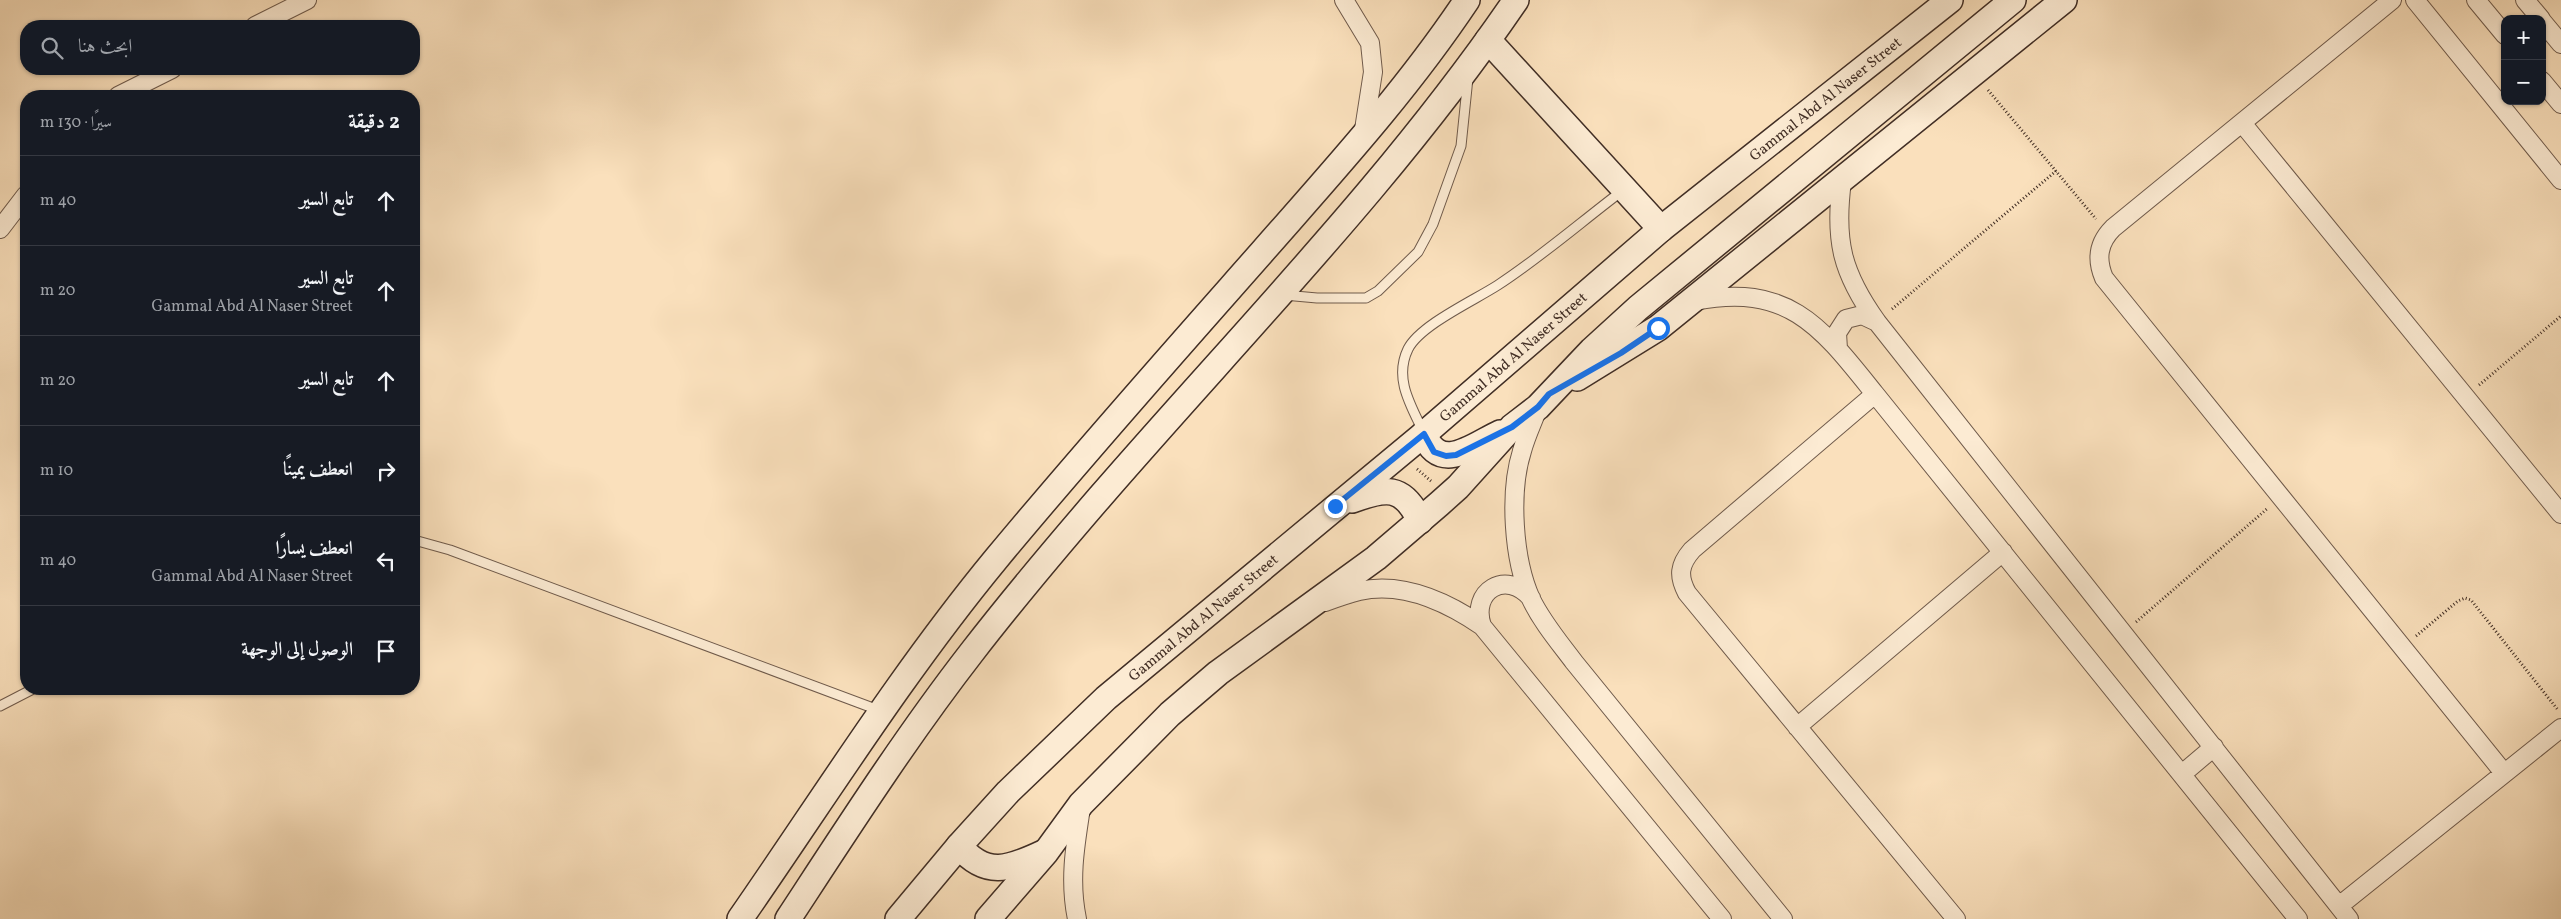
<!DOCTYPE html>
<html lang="ar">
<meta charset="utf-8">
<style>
:root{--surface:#171b24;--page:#20242c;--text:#f1f3f6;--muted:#9ea1a6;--line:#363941}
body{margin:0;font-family:Vollkorn,Amiri,serif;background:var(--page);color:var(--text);direction:rtl}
.controls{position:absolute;right:15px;top:15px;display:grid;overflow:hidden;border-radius:10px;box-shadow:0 1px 4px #0004}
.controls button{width:45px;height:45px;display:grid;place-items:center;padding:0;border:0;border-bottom:1px solid var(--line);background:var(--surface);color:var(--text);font:25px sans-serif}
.stop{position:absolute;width:15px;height:15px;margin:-11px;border:4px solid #1a73e8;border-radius:50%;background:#fff}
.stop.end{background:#1a73e8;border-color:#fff;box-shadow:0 1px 5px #0008}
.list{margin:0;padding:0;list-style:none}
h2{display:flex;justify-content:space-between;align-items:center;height:65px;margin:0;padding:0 20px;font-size:21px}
h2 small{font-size:16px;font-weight:400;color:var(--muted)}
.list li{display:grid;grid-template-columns:32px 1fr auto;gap:15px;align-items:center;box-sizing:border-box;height:90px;padding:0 20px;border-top:1px solid var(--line)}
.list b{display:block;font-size:19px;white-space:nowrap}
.list p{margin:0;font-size:16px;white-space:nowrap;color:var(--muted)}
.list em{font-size:16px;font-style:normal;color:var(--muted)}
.icon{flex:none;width:28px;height:28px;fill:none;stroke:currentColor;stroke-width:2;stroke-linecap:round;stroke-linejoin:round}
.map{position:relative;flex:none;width:2561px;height:919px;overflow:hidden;direction:ltr}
.search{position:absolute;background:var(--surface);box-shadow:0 1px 4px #0004;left:20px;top:20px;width:400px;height:55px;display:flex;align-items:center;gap:12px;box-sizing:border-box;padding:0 18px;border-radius:20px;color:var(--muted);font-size:19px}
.panel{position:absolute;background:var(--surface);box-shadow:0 1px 4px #0004;left:20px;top:90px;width:400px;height:605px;border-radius:20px;direction:rtl}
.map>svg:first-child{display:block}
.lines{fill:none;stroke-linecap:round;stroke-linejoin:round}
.lane-casing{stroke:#6f5a4b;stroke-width:11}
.street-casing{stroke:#6f5a4b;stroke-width:20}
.secondary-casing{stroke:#412e25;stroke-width:28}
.path{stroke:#412e25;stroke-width:3;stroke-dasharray:1 2.5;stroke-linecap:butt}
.lane{stroke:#fcebd3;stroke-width:9}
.street{stroke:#fcebd3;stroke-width:18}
.secondary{stroke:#fcebd3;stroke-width:25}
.route{stroke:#1a73e8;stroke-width:6}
.labels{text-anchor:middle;stroke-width:4.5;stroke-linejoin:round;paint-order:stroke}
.street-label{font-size:15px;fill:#412e25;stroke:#fcebd3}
</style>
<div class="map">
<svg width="2561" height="919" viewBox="0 0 2561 919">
<rect width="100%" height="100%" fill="#fae0bc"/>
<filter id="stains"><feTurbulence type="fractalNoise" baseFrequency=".004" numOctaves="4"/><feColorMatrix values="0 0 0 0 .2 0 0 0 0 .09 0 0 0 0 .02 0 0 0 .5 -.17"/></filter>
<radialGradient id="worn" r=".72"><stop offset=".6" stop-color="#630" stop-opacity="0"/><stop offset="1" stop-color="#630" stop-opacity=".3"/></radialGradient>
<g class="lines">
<defs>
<path id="lane" d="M1284 295 1317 298H1366L1378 291 1418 252 1433 224 1461 146 1468 78
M1423 431C1410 404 1394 378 1408 349 1420 325 1475 300 1498 285 1541 257 1581 222 1622 191
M414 540 450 550 881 711
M0 706 33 689"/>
<path id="street" d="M1344 0 1370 43 1373 72 1363 136
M2392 0 2113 228C2098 243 2096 259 2104 278L2504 773
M2415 0 2561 180
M2476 0 2505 35
M2525 0 2541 19
M2542 21 2561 44
M255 26 307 0
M2542 81 2561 104
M118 96 172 69
M2242 123 2561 514
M1842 181C1834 241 1842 273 1877 322L2349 919
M0 229 26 195
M1695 301C1789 282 1822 328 1875 394L2298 919
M1838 349 1837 333 1846 319 1862 315 1877 322
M1875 394 1692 550C1679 565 1678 576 1687 593L1956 919
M1538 408C1533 422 1526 436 1522 451 1509 492 1513 559 1531 599 1542 622 1559 642 1574 662L1783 919
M1325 602C1336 598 1347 594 1359 591 1403 581 1447 602 1482 626L1722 919
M1482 626C1470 591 1506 569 1531 598
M1797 727 2003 552
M2182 774 2214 747
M2339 906 2561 728
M1077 919C1069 881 1075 846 1081 808"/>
<g id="secondary">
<path d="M1488 40 1661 229"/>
<path d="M1577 378 1658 328 2064 0"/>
<path d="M1424 434C1440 475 1474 445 1500 433"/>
<path d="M1352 500C1385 488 1403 484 1420 521"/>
<path d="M959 846C986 878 1009 869 1043 853"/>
<path d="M740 919C824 798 902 673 996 559 1083 454 1173 353 1263 251 1334 170 1407 90 1467 0"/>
<path d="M788 919C847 829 906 737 972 652 1013 599 1056 548 1100 497 1241 334 1394 179 1516 0"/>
<path id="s1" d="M898 919 959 846 1008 792 1106 698 1424 434 1661 229 1950 0"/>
<path d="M988 919 1046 852 1081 804 1170 714 1218 673 1376 558 1439 504 1458 487 1512 427 1538 407 1592 350 1638 308 2013 0"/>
</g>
</defs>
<!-- lane casing -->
<use href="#lane" class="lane-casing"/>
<!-- street casing -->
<use href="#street" class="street-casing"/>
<!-- secondary casing -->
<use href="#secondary" class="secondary-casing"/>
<!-- path -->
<path class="path" d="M1988 90 2096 219
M1892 309 2056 171
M2479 385 2561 316
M1417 469 1431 481
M2136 622 2268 508
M2416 636 2458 601 2465 598 2471 600 2558 710"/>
<!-- lane -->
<use href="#lane" class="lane"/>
<!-- street -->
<use href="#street" class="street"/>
<!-- secondary -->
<use href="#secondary" class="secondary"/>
</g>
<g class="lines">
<!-- route -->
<path class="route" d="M1335 506 1424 434 1434 452 1446 456 1456 455 1512 427 1538 407 1549 394 1621 353 1658 328"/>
</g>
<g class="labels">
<!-- street labels -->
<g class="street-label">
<text dy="5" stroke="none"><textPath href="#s1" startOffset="1240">Gammal Abd Al Naser Street</textPath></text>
<text dy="5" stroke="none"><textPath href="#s1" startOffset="835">Gammal Abd Al Naser Street</textPath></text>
<text dy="5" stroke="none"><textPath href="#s1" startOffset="430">Gammal Abd Al Naser Street</textPath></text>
</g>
</g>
<rect width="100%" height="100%" filter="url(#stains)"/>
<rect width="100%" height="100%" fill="url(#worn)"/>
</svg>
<div class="controls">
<button>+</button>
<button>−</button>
</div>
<div class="stop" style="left:1658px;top:328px"></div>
<div class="stop end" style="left:1335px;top:506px"></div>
<div class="search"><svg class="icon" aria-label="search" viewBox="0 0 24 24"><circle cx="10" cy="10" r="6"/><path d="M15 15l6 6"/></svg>ابحث هنا</div>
<section class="panel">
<h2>2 دقيقة<small>سيرًا · 130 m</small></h2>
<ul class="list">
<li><svg class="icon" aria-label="ahead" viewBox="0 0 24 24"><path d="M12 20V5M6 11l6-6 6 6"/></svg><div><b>تابع السير</b></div><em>40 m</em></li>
<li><svg class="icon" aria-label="ahead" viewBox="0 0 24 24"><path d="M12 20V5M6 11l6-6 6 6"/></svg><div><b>تابع السير</b><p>Gammal Abd Al Naser Street</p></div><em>20 m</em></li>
<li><svg class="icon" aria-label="ahead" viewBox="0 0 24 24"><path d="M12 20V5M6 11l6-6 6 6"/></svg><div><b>تابع السير</b></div><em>20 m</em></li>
<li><svg class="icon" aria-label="right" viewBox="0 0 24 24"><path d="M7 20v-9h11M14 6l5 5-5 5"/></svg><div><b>انعطف يمينًا</b></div><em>10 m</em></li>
<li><svg class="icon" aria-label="left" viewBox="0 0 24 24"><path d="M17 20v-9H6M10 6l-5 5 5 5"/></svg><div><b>انعطف يسارًا</b><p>Gammal Abd Al Naser Street</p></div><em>40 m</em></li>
<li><svg class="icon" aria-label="arrive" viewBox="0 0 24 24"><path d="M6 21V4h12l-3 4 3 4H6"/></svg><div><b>الوصول إلى الوجهة</b></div></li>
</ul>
</section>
</div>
